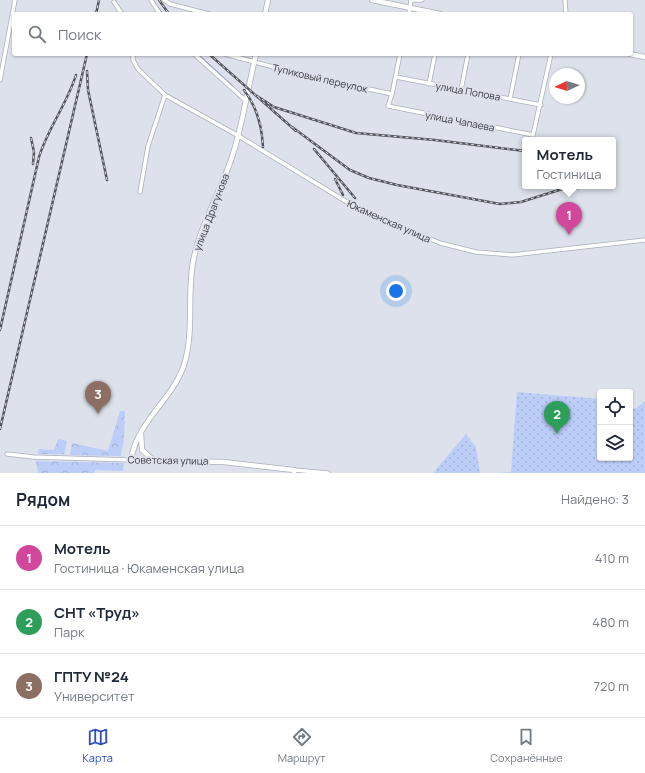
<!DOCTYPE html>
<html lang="ru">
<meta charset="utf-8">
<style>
:root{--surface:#fff;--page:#f2f2f3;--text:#1f2937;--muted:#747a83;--line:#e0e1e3;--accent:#2f4dbe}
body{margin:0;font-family:Manrope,sans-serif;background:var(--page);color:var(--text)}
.controls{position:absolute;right:12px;bottom:12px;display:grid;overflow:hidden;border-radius:4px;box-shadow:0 1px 3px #0004}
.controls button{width:36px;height:36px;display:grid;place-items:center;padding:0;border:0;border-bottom:1px solid var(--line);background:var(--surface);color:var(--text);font:20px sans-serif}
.compass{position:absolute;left:549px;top:68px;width:36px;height:36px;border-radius:50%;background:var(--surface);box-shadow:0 1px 3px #0004;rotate:266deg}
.you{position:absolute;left:396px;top:291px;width:14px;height:14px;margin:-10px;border:3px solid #fff;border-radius:50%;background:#1a73e8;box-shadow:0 0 0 6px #1a73e833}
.badge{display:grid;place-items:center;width:26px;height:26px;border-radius:50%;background:var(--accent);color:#fff;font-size:13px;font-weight:700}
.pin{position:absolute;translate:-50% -33px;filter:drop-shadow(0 1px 2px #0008)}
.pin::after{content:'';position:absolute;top:21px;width:14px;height:12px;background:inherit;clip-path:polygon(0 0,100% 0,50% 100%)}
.popup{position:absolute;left:522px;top:137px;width:94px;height:52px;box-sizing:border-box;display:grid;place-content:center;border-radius:4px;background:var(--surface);filter:drop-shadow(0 1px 3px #0005);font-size:13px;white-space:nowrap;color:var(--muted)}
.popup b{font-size:15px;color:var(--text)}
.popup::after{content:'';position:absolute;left:50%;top:100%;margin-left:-8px;border:8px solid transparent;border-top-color:var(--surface)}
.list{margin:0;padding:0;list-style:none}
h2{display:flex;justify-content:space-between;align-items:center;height:52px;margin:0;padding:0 16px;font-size:17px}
h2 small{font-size:13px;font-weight:400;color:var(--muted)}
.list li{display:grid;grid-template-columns:26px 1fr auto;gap:12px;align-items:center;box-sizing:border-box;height:64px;padding:0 16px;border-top:1px solid var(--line)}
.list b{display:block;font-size:15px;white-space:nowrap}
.list p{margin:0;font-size:13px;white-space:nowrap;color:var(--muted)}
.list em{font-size:13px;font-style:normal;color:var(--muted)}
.icon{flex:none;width:22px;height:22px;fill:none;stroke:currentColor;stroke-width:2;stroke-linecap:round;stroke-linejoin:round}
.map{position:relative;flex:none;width:645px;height:473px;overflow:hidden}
.search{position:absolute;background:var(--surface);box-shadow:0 1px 3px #0004;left:12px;right:12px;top:12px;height:44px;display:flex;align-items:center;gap:10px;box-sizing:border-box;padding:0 14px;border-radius:4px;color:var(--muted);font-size:15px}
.sheet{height:244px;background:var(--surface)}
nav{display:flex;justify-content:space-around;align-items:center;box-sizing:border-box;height:56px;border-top:1px solid var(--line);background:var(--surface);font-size:11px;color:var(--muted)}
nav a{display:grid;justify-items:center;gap:2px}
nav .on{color:var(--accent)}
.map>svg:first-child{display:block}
.grass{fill:url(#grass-dots)}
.forest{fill:url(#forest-crowns)}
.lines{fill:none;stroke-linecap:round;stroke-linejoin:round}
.stream{stroke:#7992d2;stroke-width:1}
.minor-casing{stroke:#aaafb9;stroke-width:5}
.major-casing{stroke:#aaafb9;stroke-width:6}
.minor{stroke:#fff;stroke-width:3.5}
.major{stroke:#fff;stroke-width:4.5}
.rail-casing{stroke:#53555b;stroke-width:2.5}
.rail{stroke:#dce1eb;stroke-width:1;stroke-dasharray:3;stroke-linecap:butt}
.labels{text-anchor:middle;stroke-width:4;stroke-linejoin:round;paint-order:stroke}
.street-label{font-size:10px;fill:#35373b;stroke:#dce1eb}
</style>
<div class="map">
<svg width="645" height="473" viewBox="0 0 645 473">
<defs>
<pattern id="grass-dots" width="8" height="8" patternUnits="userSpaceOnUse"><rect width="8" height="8" fill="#bccdf8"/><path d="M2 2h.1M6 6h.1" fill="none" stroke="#a2b1d6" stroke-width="1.8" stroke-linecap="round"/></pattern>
<pattern id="forest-crowns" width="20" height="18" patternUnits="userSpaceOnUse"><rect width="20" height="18" fill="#bccdf8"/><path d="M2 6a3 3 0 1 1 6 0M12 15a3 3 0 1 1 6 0" fill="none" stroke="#a2b1d6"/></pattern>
</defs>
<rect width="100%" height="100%" fill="#dce1eb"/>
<!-- grass -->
<path class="grass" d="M517 392 600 399V458H630V406L635 409 645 401V473H498L511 472Z
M466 434 476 447 480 473H433Z"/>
<!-- forest -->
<path class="forest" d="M120 411H125L124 437 121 456 70 455 72 443 108 451Z
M58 439 67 441 64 454H38L39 449 54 450Z
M36 461 124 463 123 471 95 470 94 473H38Z"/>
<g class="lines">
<!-- stream -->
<path class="stream" d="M153 0 163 14
M198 54 233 86"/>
<defs>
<path id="minor" d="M151 0 160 14
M164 0 170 4 209 14
M411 0H422
M565 0 566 14
M114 2 122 14
M409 14 411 0
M133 54V60L138 69 165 95 237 135 355 207 440 243 476 252 512 255 645 240
M194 54 245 100
M225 54 303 75 392 94
M400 54 392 94 388 106 533 135 551 54
M396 77 541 105
M0 80 15 0
M429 84 435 54
M461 90 468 54
M510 99 519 54
M140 192 148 146 165 95
M7 454 33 457 131 460
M294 470 328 473"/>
<path id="major" d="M372 0 440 14
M265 14 268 0
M256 54C248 87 243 122 233 154 222 189 202 221 194 257 186 292 195 330 184 365 173 399 137 421 131 460L224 462 294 470V473
M630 54 645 57
M141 433 142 450 152 459"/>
</defs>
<!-- minor casing -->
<use href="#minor" class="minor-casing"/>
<!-- major casing -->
<use href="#major" class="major-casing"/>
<!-- minor -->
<use href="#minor" class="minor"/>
<!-- major -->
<use href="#major" class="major"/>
<defs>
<path id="rail" d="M159 0 169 14
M96 14 99 0
M209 54 296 131
M87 71 88 90 107 180
M244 90C257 107 262 125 263 147
M257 96 274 107 356 133 435 140 525 151
M292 127 350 170 369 178 397 185 500 204 521 202 559 190 587 187
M31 138 34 152 33 164
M314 149 355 198
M335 179 343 195
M0 330 39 157C48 128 67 104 76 75
M0 429 87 54"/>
</defs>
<!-- rail casing -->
<use href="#rail" class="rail-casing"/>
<!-- rail -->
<use href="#rail" class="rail"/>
</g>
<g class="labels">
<!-- street labels -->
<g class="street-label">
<text transform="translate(320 78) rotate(13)" y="4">Тупиковый переулок</text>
<text transform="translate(468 91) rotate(10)" y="4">улица Попова</text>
<text transform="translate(460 121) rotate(11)" y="4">улица Чапаева</text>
<text transform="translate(211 212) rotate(-69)" y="4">улица Драгунова</text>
<text transform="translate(389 221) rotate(24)" y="4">Юкаменская улица</text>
<text transform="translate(168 460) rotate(1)" y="4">Советская улица</text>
</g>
</g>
</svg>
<div class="controls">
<button><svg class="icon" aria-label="locate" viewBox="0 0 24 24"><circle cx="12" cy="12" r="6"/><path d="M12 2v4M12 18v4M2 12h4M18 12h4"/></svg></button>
<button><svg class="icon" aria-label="layers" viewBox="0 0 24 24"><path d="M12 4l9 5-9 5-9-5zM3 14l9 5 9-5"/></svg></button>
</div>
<svg class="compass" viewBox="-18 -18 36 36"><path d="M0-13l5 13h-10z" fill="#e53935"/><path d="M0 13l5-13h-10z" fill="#747a83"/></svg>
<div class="you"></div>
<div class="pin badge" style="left:569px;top:235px;background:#d1479c">1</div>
<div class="popup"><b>Мотель</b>Гостиница</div>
<div class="pin badge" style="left:557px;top:434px;background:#2e9e5b">2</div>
<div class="pin badge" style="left:98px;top:414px;background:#8d6e63">3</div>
<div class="search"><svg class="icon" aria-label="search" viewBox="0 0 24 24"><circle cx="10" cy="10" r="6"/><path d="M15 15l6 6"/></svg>Поиск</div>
</div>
<section class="sheet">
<h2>Рядом<small>Найдено: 3</small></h2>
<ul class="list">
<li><span class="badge" style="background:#d1479c">1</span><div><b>Мотель</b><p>Гостиница · Юкаменская улица</p></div><em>410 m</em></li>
<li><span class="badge" style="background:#2e9e5b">2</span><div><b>СНТ «Труд»</b><p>Парк</p></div><em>480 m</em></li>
<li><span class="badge" style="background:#8d6e63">3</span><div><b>ГПТУ №24</b><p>Университет</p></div><em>720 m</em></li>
</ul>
</section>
<nav>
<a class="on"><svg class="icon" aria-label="map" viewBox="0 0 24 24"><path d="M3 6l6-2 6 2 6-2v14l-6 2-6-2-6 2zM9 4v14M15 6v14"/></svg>Карта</a>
<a><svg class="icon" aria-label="directions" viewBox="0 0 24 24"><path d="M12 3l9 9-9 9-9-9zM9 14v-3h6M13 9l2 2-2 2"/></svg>Маршрут</a>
<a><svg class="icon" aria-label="saved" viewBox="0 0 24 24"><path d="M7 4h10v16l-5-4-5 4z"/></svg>Сохранённые</a>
</nav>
